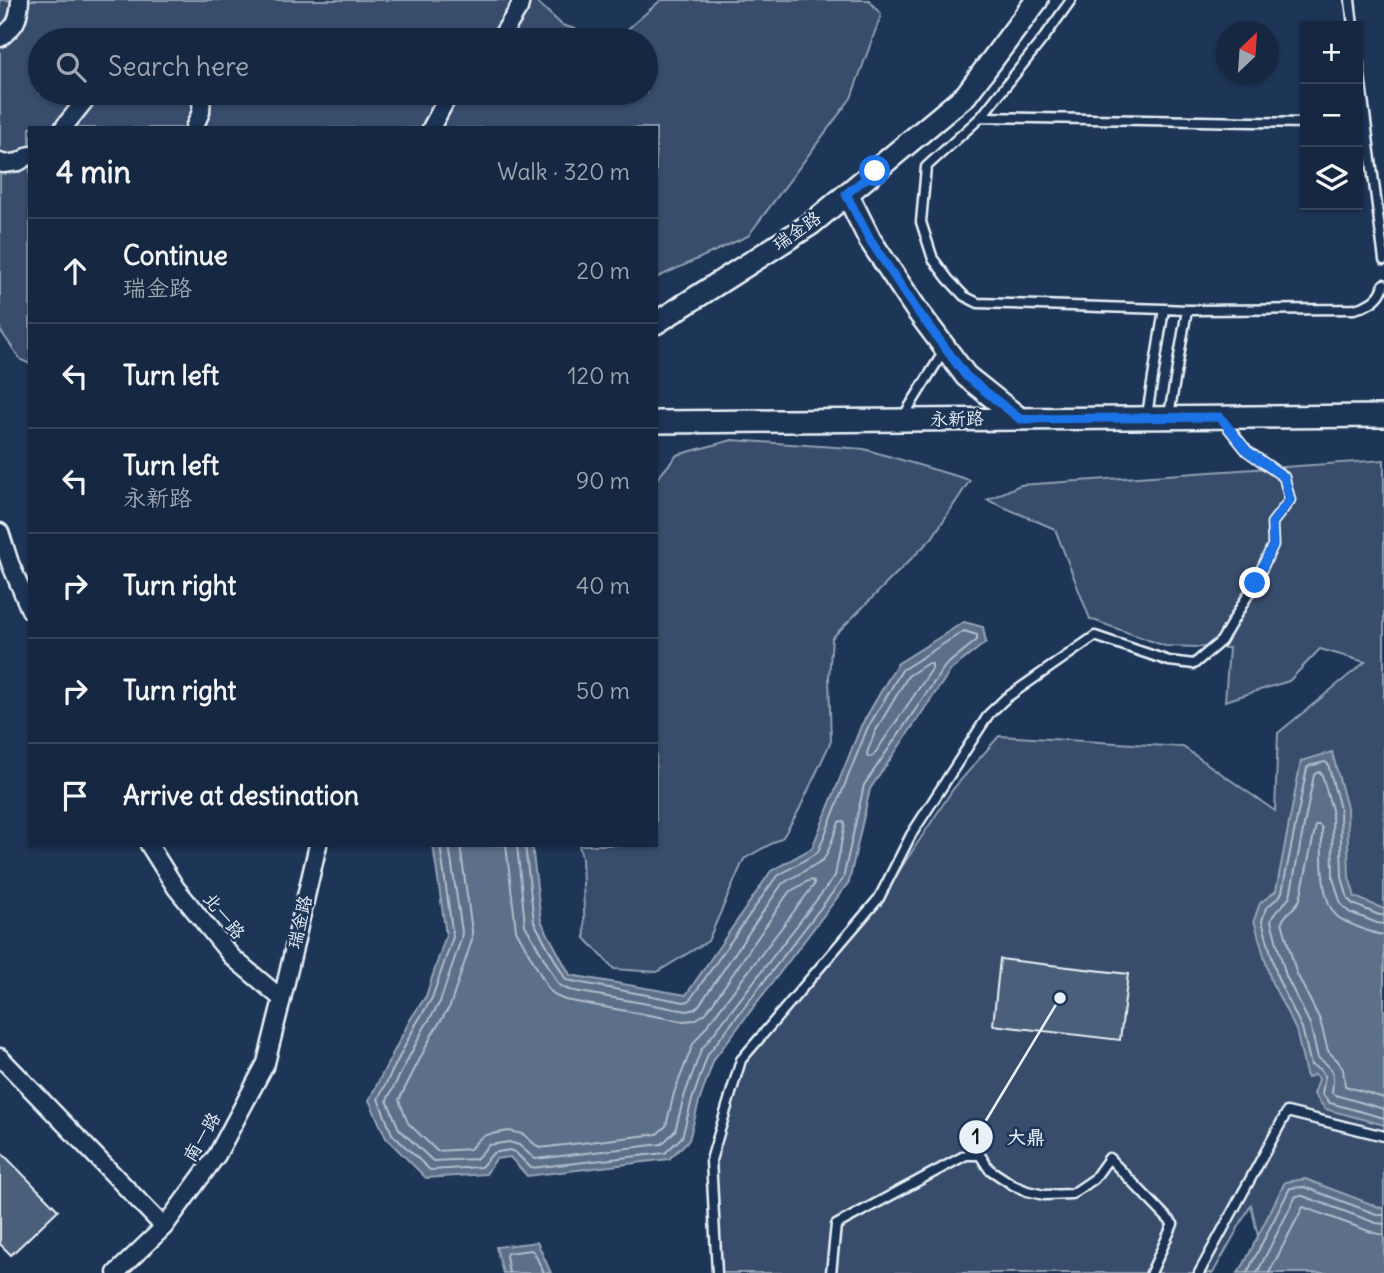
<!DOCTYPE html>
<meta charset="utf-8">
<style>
:root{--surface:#162841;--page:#1f3048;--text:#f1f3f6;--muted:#9ea6b1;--line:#35445a}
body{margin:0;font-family:Delius,"LXGW WenKai TC",sans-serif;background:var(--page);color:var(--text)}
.controls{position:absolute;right:21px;top:21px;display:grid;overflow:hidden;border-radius:0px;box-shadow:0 2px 5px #0004}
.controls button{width:63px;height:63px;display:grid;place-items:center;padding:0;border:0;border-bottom:2px solid var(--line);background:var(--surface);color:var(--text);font:35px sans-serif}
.compass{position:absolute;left:1216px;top:21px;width:63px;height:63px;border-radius:50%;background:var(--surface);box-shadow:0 2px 5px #0004;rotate:25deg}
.stop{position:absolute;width:21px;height:21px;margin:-16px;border:5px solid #1a73e8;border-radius:50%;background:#fff}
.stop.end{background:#1a73e8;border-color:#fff;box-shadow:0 2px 7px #0008}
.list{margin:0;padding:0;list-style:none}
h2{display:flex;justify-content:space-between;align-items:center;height:91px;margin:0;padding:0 28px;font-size:30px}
h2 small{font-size:23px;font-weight:400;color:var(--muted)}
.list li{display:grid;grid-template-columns:46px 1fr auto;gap:21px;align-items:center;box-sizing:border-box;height:105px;padding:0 28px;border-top:2px solid var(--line)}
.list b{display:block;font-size:26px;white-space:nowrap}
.list p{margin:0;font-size:23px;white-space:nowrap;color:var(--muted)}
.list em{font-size:23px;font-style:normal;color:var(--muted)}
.icon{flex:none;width:38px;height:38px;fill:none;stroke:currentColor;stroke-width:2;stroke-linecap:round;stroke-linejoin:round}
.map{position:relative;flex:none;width:1384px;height:1273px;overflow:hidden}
.search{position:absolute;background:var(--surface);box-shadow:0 2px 5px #0004;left:28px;top:28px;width:630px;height:77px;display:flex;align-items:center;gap:18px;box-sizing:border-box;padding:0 24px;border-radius:38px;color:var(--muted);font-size:26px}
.panel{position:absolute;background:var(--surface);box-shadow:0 2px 5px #0004;left:28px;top:126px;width:630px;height:721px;border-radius:0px}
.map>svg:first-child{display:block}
.green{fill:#374d6c;stroke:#909fb2;stroke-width:2}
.water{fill:#5d7089;stroke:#95a4b5;stroke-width:2}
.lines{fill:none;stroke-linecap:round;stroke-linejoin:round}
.shore{stroke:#b0bdcc;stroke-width:2}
.building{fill:#495e7a;stroke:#e8f1f8;stroke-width:2}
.lane-casing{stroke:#e8f1f8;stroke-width:13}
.street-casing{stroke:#e8f1f8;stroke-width:21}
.secondary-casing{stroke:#e8f1f8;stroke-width:26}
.lane{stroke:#1d3557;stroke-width:8}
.street{stroke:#1d3557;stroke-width:16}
.secondary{stroke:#1d3557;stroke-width:21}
.route{stroke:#1a73e8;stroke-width:9}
.labels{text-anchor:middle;stroke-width:5;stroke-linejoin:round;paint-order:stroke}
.street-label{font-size:18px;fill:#e8f1f8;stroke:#1d3557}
.leader{fill:none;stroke:#e8f1f8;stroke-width:2.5}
.callout-dot{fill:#e8f1f8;stroke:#1d3557;stroke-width:2.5}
.mark-label{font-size:21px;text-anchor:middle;font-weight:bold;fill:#111}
.callout-label{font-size:19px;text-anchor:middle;font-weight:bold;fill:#e8f1f8;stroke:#1d3557;stroke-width:5;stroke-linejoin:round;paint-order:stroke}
</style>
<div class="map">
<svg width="1384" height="1273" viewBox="0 0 1384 1273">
<rect width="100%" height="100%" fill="#1d3557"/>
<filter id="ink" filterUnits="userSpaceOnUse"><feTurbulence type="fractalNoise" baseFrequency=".0143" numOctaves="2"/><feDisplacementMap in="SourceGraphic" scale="14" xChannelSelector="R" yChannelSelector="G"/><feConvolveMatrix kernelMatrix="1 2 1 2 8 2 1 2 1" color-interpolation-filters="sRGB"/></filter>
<g filter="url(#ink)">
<!-- green -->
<path class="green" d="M0 0H535L562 25 611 40H40V93H646V40H615L661 0H869L881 15 851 98 748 236 656 278V128H30V364L21 360 0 330Z
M732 440 864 449 970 480 932 538 832 638 829 677 831 741 799 810 783 837 744 859 708 941 657 972 614 969 585 938 582 858 579 845H656V480L677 455Z
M1384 460V1273H1238L1262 1254 1251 1205 1213 1273H722L715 1159 747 1057 867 920 953 789 999 736 1183 747 1275 811 1278 733 1365 662 1320 649 1289 681 1225 701 1229 648 1165 646 1090 619 1055 529 987 500 1020 485Z"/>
<!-- water -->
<path class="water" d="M964 622 983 627 986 642 951 670 870 789 849 882 714 1059 699 1102 689 1140 669 1159 527 1176 510 1157 496 1159 486 1174 426 1178 386 1138 369 1100 410 1020 426 996 446 935 433 845H532L541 921 570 975 686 995 771 871 812 848 861 726 897 664Z
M1332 752 1347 808 1349 877 1355 897 1384 909V1125L1325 1109 1314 1094 1319 1079 1315 1074 1307 1078 1296 1030 1271 981 1254 920 1260 903 1276 891 1301 761Z
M1305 1179 1384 1209V1272L1377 1273H1238L1244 1264 1285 1182Z
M537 1242 551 1273H503L496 1247Z"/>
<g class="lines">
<!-- shore -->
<path class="shore" d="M928 663 932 664V669L873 756 868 757 867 753 875 732 908 676Z
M440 845 453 937 432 998 416 1024 378 1099 392 1134 430 1170 481 1167 493 1153 509 1150 515 1152 531 1168 665 1153 682 1137 692 1100 708 1054 843 879 864 785 945 666 977 640V635L964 631 902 670 867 729 818 852 776 877 689 1001 684 1002 566 980 534 922 525 845
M449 845 462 932 461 939 440 1002 424 1028 387 1100 399 1129 433 1161 476 1159 489 1145 509 1142 519 1145 535 1159 662 1144 675 1131 684 1097 701 1050 835 876 845 823 842 821 839 822 827 854 823 860 782 884 700 1004 695 1009 687 1011 569 990 559 985 525 925 517 845
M460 845 472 931V940L450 1006 433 1033 399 1100 408 1123 437 1151 470 1149 479 1139 486 1135 509 1131 523 1134 539 1148 657 1134 666 1126 674 1093 693 1044 814 885V881L810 880 789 892 706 1013 695 1020 682 1021 565 1000 558 997 549 990 516 930 506 845
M1384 915H1379L1353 904 1348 899 1342 877 1340 809 1328 764 1325 762 1309 766 1307 768 1282 892 1280 896 1266 908 1262 921 1278 979 1302 1028 1311 1065 1320 1069 1325 1076 1322 1094 1330 1103 1384 1118
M1384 924 1377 923 1349 912 1341 904 1333 878 1332 810 1322 775 1320 772 1316 773 1314 775 1290 896C1285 906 1274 909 1271 921L1286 976 1310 1024 1318 1058C1336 1069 1334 1074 1332 1093L1335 1095 1384 1109
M1384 935C1374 934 1367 931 1358 927 1351 924 1344 922 1338 917 1319 901 1322 851 1322 828L1319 825H1316L1300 899C1296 908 1285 913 1282 922L1296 972 1320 1020 1328 1051 1338 1061 1343 1069 1345 1086 1384 1098
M509 1273 506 1256 507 1253 531 1250 534 1252 544 1273
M1247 1273 1290 1188 1304 1187 1379 1215H1384
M1257 1273 1296 1196H1303L1376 1223 1384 1224
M1269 1273 1303 1207 1374 1233 1384 1235"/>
</g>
<!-- building -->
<path class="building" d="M1000 959 1128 974 1120 1040 993 1025Z
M0 1151 58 1210 11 1255 0 1244Z"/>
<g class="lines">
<defs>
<path id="lane" d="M1071 0 1046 35 981 117 926 167 921 222 933 259 948 279 964 296 978 303 1164 309 1147 415
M1350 0 1353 26
M1358 60 1384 260
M981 117 1305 123
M1164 309 1187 310
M1169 415 1187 310 1354 309C1367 306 1381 299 1384 284
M903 417 944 351
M717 1273 711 1160 741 1060 879 898 911 835 989 714 1006 698 1095 636 1169 661 1194 664 1221 641 1255 583 1273 545 1272 523 1290 500 1284 477 1247 451 1223 421
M831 1273 836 1225 966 1155H980L989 1169 1013 1185 1027 1191 1044 1195 1072 1194 1094 1179 1109 1158 1173 1224 1151 1273
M1199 1273 1287 1112 1384 1136"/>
<path id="street" d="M0 38C16 26 19 20 20 0
M499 40 519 8 521 0
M63 128 91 93
M194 128 201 112 202 93
M431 128 450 93
M0 162 3 164 19 162 30 155
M0 532 10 563 30 610
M149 845 176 888 232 957 282 999
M0 1057 164 1227
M116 1273 164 1227 217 1155 266 1063 282 999 318 845"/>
<path id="secondary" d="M847 194 870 240 916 309 966 376 1020 419
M656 323 811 224 966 95 1037 0
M656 422 1384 416"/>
</defs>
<!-- lane casing -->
<use href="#lane" class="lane-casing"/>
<!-- street casing -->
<use href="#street" class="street-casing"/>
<!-- secondary casing -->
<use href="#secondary" class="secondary-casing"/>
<!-- lane -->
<use href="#lane" class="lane"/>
<!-- street -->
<use href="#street" class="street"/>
<!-- secondary -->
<use href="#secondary" class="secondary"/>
</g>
</g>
<g class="lines" filter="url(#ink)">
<!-- route -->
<path class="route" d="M875 171 846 194 870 240 916 309 966 376 1020 419 1220 417 1247 451 1284 477 1290 500 1272 523 1273 545 1255 583"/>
</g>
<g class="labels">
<!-- street labels -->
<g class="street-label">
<text transform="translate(797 231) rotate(-35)" y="6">瑞金路</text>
<text transform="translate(957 419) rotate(-1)" y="6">永新路</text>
<text transform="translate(224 916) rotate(51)" y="6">北一路</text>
<text transform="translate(300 922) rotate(-77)" y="6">瑞金路</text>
<text transform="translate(202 1137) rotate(-59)" y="6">南一路</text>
</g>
</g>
<!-- callouts -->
<path class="leader" d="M1060 998L976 1137"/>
<g class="callout-dot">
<circle cx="1060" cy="998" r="7"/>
<circle cx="976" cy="1137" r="18"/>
</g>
<g class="mark-label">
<text x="976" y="1144">1</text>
</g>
<g class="callout-label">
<text x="1026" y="1144">大鼎</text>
</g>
</svg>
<div class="controls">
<button>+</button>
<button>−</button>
<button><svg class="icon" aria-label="layers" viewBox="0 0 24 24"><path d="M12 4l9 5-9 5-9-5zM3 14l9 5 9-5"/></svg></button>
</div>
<svg class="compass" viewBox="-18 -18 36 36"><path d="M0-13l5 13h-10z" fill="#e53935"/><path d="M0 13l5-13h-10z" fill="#9ea6b1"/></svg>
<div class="stop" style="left:875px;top:171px"></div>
<div class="stop end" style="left:1255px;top:583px"></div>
<div class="search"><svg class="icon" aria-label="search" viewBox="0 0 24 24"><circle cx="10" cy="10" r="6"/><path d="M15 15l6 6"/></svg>Search here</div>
<section class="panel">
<h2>4 min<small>Walk · 320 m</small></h2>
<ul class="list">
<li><svg class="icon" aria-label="ahead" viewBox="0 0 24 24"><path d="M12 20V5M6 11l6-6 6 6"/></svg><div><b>Continue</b><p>瑞金路</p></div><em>20 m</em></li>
<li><svg class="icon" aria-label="left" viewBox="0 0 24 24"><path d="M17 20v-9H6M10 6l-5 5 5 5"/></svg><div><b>Turn left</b></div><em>120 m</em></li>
<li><svg class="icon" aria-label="left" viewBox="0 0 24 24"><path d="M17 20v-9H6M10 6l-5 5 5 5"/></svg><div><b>Turn left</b><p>永新路</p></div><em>90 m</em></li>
<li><svg class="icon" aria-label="right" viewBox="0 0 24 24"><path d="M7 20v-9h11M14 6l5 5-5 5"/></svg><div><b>Turn right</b></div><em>40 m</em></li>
<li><svg class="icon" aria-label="right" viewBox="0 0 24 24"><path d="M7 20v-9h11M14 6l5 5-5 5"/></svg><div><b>Turn right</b></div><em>50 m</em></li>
<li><svg class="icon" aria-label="arrive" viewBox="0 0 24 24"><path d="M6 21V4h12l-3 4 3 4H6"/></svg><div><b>Arrive at destination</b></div></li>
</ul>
</section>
</div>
